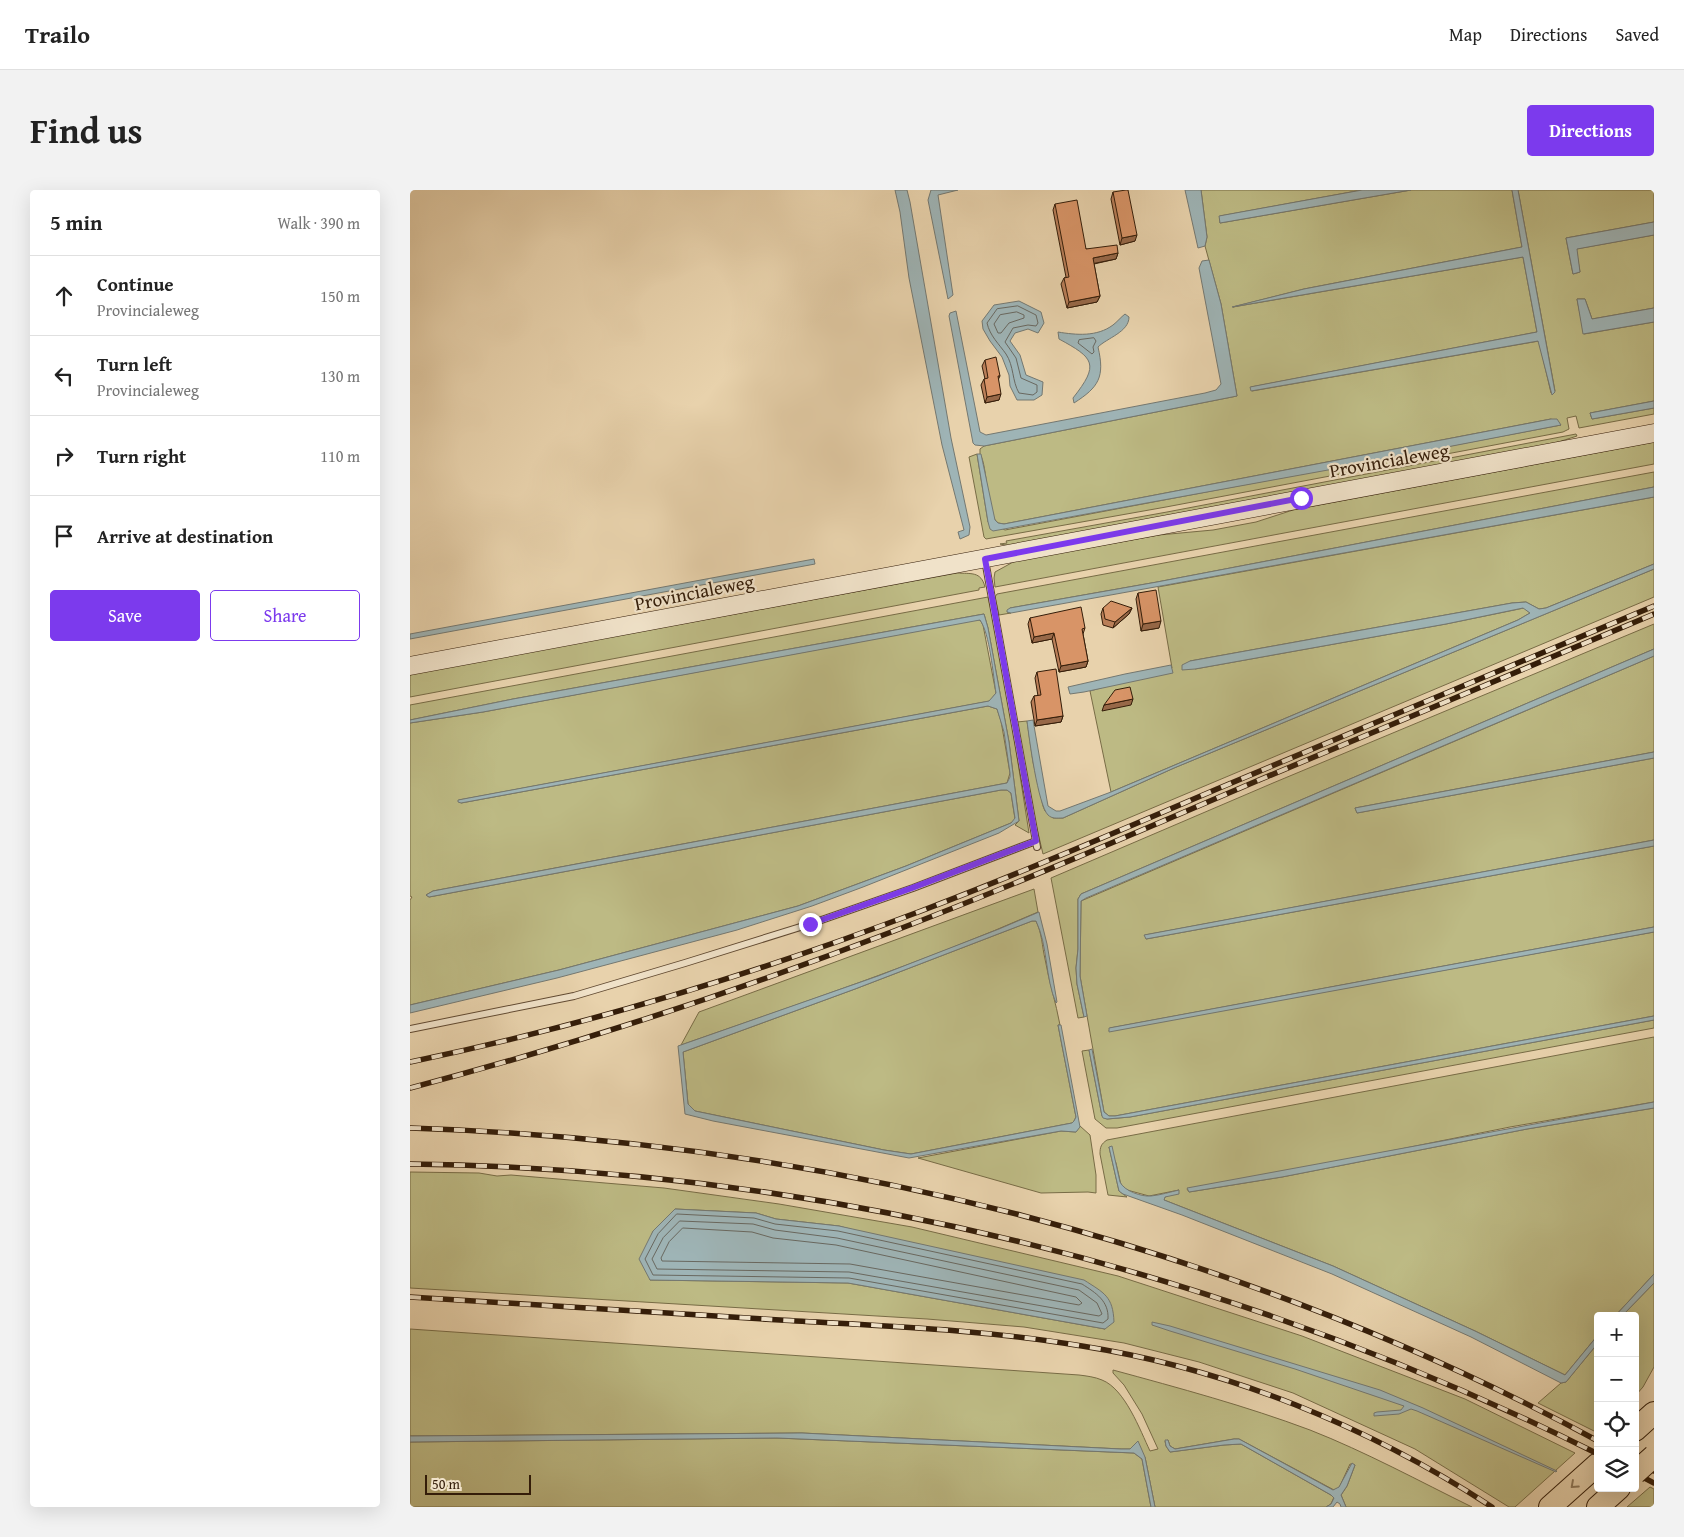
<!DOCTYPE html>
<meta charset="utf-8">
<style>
:root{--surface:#fff;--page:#f2f2f2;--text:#222;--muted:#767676;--line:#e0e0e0;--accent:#7c3aed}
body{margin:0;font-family:"Gentium Book Plus",serif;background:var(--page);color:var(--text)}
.controls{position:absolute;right:15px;bottom:15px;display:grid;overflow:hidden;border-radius:5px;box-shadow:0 5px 20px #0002}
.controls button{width:45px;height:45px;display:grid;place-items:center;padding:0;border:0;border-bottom:1px solid var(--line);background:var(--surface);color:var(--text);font:25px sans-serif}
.scale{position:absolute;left:15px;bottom:12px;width:106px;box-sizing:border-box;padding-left:5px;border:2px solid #341d09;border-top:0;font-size:14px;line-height:18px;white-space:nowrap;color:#341d09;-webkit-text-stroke:4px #f0e2c9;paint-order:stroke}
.stop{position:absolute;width:15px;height:15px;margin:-11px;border:4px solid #7c3aed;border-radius:50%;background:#fff}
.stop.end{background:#7c3aed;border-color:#fff;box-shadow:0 1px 5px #0008}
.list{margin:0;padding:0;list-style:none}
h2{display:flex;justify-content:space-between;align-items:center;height:65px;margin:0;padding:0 20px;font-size:21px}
h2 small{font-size:16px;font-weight:400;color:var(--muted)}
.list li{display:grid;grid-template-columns:32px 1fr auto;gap:15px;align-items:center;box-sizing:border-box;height:80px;padding:0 20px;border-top:1px solid var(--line)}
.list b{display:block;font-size:19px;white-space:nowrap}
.list p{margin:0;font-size:16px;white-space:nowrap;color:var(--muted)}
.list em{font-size:16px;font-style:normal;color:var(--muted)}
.actions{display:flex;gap:10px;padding:15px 20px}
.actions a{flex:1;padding:11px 0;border:1px solid var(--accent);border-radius:5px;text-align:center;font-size:18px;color:var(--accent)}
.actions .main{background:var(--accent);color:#fff}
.icon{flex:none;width:28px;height:28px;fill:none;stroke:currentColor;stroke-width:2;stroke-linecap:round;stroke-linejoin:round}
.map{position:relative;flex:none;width:1244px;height:1317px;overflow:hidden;border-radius:5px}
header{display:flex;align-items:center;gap:30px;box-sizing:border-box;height:70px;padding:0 25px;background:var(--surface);border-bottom:1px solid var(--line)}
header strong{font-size:24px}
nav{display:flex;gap:28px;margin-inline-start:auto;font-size:18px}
.intro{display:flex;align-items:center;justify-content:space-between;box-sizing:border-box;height:120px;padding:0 30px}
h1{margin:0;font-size:35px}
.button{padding:12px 22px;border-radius:5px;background:var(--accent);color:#fff;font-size:18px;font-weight:700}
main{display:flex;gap:30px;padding:0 30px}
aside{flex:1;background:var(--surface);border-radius:5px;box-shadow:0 5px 20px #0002}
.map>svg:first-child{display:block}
.green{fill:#bdba84;stroke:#786c46;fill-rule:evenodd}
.water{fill:#9eb4b6;stroke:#747871}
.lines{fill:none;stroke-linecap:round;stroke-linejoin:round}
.shore{stroke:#696860;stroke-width:1}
.lane-casing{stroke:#614a32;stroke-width:8}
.secondary-casing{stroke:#341d09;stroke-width:19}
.highway-casing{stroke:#341d09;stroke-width:24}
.lane{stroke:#f0e2c9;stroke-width:6}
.secondary{stroke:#f0e2c9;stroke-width:18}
.highway{stroke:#e8d2ac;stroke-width:22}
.rail-casing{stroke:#341d09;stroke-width:5.5}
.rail{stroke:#f0e2c9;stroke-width:4;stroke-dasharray:11;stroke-linecap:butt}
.highway-bridge-casing{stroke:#341d09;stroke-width:24;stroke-linecap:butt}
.highway-bridge{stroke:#e8d2ac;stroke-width:22}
.wall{fill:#ba7f59;stroke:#341d09}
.shaded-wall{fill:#976848;stroke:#341d09}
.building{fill:#d89467;stroke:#341d09}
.oneway{stroke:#8e785a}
.route{stroke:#7c3aed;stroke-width:6}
.labels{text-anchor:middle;stroke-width:4.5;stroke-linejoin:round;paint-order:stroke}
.street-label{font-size:19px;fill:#341d09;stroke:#f0e2c9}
</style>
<header>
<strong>Trailo</strong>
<nav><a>Map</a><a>Directions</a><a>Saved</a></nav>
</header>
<div class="intro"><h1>Find us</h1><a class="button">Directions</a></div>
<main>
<aside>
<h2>5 min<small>Walk · 390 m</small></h2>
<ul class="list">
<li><svg class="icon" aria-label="ahead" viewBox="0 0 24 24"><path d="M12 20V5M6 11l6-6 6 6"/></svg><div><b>Continue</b><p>Provincialeweg</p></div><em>150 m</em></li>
<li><svg class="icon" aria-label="left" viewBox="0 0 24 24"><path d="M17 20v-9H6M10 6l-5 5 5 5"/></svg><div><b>Turn left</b><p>Provincialeweg</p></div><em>130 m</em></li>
<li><svg class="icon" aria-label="right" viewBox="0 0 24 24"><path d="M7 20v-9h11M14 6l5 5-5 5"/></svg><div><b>Turn right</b></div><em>110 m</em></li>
<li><svg class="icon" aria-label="arrive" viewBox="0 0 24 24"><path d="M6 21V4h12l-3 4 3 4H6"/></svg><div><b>Arrive at destination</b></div></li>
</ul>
<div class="actions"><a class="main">Save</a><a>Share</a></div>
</aside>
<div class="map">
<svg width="1244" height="1317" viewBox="0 0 1244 1317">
<rect width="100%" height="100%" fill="#e8d2ac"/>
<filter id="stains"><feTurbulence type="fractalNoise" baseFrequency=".004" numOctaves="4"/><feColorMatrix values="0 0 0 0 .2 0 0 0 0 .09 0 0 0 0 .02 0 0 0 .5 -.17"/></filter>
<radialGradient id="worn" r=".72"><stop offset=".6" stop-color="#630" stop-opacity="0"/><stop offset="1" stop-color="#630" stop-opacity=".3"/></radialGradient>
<!-- green -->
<path class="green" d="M791 0H952L810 26V33L1001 0H1102L1112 57 894 99 823 117 1113 67 1127 142 841 197 842 201 1129 151 1141 203 1145 201 1108 0H1244V32L1156 48 1163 84 1170 82 1166 59 1244 45V118L1182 129 1175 109H1167L1174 144 1244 132V211L1180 223 1182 229 1244 218V224L1169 238 1166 226 1157 228 1159 239 1153 242 756 317 576 349 574 347 559 267 567 264 578 332 595 340 1151 235 1141 229 594 334C591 333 589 334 587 332 576 322 578 277 570 264V259L574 256 827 206 811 114 795 56 797 47Z
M1166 244 1167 246 1139 255 601 356 590 354 597 353 596 351 757 322Z
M1244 252V274L585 397 584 388 585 382 605 371 749 345 803 340 846 332 883 320Z
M1244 282V297L747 392 600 418 597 422 601 423 589 425 585 407 587 404Z
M1244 307V374L1136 418 1129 419 1116 412 1102 413 780 471 785 479 1036 434 1114 418 1120 423 1108 430 701 602 680 501 762 478 748 397Z
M1244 379V407L633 664 624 626 607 532 617 531 623 572 633 616 635 621 643 628H653L764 578Z
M547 383C561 384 571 381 575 397L569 398V400L0 507V484Z
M578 407 591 464 619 643 605 635 609 631 599 552 578 438 574 424 103 509 0 530V515Z
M565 430H570L573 435 586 503 580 511 49 610 51 613 578 516 587 519 591 531 600 583 597 593 23 701 16 705 19 707 591 600H597L601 603 605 629 601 633 496 676 388 716 149 780 0 815V710L2 707 0 706V533L73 522Z
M1244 434V459L671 704 668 709V759L666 778 667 794 674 827 668 828 641 688 863 593Z
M1244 466V562L945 618 947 623 1244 568V650L735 745 736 749 1244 656V737L700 838 699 841 1244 742V826L705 926H699L694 922 670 786 671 711Z
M624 699 628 722C512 773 391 813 271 855L289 822Z
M622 731H626C632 743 632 756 635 769 639 792 646 813 650 835H648L666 927 664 931 662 933 501 964 474 960 285 921 278 914 273 862 445 799Z
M1244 830V838L707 938H696L685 929 672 861 679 860 692 926 697 929 720 927Z
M1244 847V912L1100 937 931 971 777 999 779 1002 872 987 1117 939 1244 918V1084L1205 1126H1188V1145L1155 1185 1065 1141 923 1076 754 1010 755 1007 769 1000 739 1006 717 1000 711 995 706 973 699 957 709 1001 717 1007 698 1005 690 964C690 957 691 954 697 950Z
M670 936 680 945 686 985V1003L678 1002 631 1003 508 968 651 941 666 942Z
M0 982 69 983 87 986 101 985 254 998 369 1014 502 1037 708 1086 892 1146 1055 1209 1165 1263 1105 1317H1099L1005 1259 883 1203 789 1172 714 1153 614 1137 517 1129 0 1098ZM265 1019 346 1023 366 1029 429 1036 451 1042 695 1139 438 1093 240 1090 239 1052 243 1041Z
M1244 1093V1177L1233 1197 1225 1206V1126H1212Z
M0 1139 669 1185C677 1186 685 1187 692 1190 715 1199 730 1240 740 1261L748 1259 732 1224 714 1195 703 1183V1180C769 1198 836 1216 900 1240 956 1262 1009 1291 1062 1317H936L931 1305 937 1296 945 1275 940 1274 929 1298 924 1300 829 1249H824L765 1259 760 1256 758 1250 755 1251 756 1256 760 1262 814 1255 831 1254 921 1305 924 1307 921 1314 916 1317H745L735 1267 724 1256 720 1259H711L392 1243 0 1246Z
M1188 1153V1240L1186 1242 1128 1213 1151 1193 1156 1192Z
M367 1248 724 1263 732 1269 741 1317H0V1252Z
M1240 1297 1244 1299V1317H1217Z"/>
<!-- water -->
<path class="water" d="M485 0H497L500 12 541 248 560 337 559 345 550 349 548 342 554 340 532 255 499 88 490 22Z
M521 0H548L528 5 543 105 538 109 518 10Z
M775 0H791L797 47 795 56 788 58Z
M952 0H1001L810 33 809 26Z
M1102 0H1108L1145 202 1142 205 1128 151 841 201 840 197 1127 142 1113 67 822 117 894 99 1112 57Z
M1244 32V45L1167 59 1170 82 1163 84 1156 48Z
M799 70 811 114 827 206 574 256 565 255 563 253 539 126 540 123 546 121 570 242 576 245 795 203 806 200 811 194 789 78 792 71Z
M1167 109H1175L1182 129 1244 118V132L1173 144Z
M609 111 631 122 634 133 628 143 618 139 605 143 600 151 610 165 616 185 633 192 632 205 624 210H607L600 196 599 185 592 167 580 151 573 139 572 131 584 115Z
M715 124 719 127C719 142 697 148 688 157 695 187 689 197 664 213L663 208C690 174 684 168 649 149L648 142C666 145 687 147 703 135 707 132 711 127 715 124Z
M1244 211V218L1182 229 1180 223Z
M1141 229H1147L1151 235 918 280 583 341 580 339 578 332 567 264H571L585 330 588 333 594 334Z
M1244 297V307L601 423 597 422V420L600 418 747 392Z
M404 369 405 374 0 449V444Z
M1244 374V379L764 578 653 628C647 628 642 629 638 625 628 615 619 548 617 531L623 530 638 616 646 621H650L701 602 1108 430 1120 423 1113 418 1036 434 785 479 772 480V475L780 471 1102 413 1116 412 1129 419 1136 418Z
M574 424 578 438 599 552 609 631 589 643 453 697 402 716 327 740 147 788 0 823V815L149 780 388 716 496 676 601 633 605 628 601 603 597 600H591L19 707 16 705 23 701 597 593 600 587V583L594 542 587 519 578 516 51 613 48 612V610L579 511 586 503C583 485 580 444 570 430L73 522 0 533V530L103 509Z
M1244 459V466L676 708 671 711 670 786 677 826 674 827 667 794 666 778 668 759V709L671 704Z
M761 475 763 483 674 502 660 504 658 497 715 484Z
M1244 562V568L947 623 945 618Z
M1244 650V656L736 749 734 745Z
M629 722 637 754 647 812 646 813C635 788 638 756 626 731H622L445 799 273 862 278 914 285 921 474 960 501 964 662 933 664 931 666 927 648 835H651L670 937 666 942 651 941 499 968 303 931 275 924 268 856 468 786 589 739Z
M1244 737V742L699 842V838Z
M1244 826V830L720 927 697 929 693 928 692 926 679 860 682 859 694 922 699 926H705Z
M1244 912V918L1117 939 872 987 779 1002 777 998Z
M702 956 710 992C714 1001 732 1007 741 1006 751 1005 760 1002 769 1000V1004L755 1007 754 1010 923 1076 1065 1141 1155 1185 1188 1145V1153L1156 1192 1151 1193 1061 1147 922 1084 772 1025 713 1004 709 1001 699 957Z
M265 1019 346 1023 366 1029 429 1036 674 1090C694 1103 703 1106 704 1132L695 1139 438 1093 240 1090 229 1069 243 1041Z
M1244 1084V1093L1212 1126H1205Z
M742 1132 760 1136 970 1200 1013 1218 1147 1281 1146 1282 1007 1221 1001 1219 989 1224 964 1226V1223L967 1222 991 1220 994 1216 885 1179 760 1141 742 1135Z
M392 1243 711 1259H720L728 1251 735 1267 745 1317H741L732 1269 724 1263 367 1248 0 1252V1246Z
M824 1249H829L923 1300 929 1297 942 1273 945 1275 937 1296 931 1305 936 1317H931L930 1314 927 1312 923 1317H916L921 1314 924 1308 921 1305 831 1254 814 1255 760 1262 756 1256 755 1250H758L760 1256 765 1259Z"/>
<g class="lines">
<!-- shore -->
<path class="shore" d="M608 116 626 125 628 133 626 136 618 135 603 138 595 152 606 168 611 188 627 195V202L623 205 609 203C602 191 604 176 596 164 589 154 580 146 577 133L587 119Z
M607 122 614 125V128L599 133 591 143H588L584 134 590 125Z
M684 148 686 151 683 157 684 162 682 164 668 153 669 150Z
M267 1024 344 1028 365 1034 428 1041 672 1094C686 1103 699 1111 698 1129L693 1133 439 1088 243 1085 235 1069 248 1044Z
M270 1031 343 1034 365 1040 427 1048 669 1100 687 1113 692 1124 689 1126 439 1082 247 1079 242 1069 253 1048Z
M273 1038 342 1042 363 1048 426 1055 666 1107 672 1113 669 1115 440 1074 252 1071 251 1068 259 1052Z"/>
<defs>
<path id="lane" d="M575 370 627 657
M0 839 164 806 275 773 400 734 503 698 626 651"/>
<path id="secondary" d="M0 476 1244 243"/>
<path id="highway" d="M1225 1240 1244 1223
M1140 1317 1188 1274
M1188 1317 1209 1298"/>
</defs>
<!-- lane casing -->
<use href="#lane" class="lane-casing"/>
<!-- secondary casing -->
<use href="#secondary" class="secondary-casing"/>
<!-- highway casing -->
<use href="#highway" class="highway-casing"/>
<!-- lane -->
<use href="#lane" class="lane"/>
<!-- secondary -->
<use href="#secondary" class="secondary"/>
<!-- highway -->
<use href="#highway" class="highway"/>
<defs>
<path id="rail" d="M0 872C174 836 345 784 511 721 611 683 709 641 807 599 953 538 1098 477 1244 416
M0 898C164 855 325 802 484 741 607 694 728 642 849 590 981 535 1112 480 1244 424
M0 938C412 951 824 1054 1188 1251
M0 974C410 979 821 1080 1188 1264
M0 1107C123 1115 247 1122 370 1130 471 1136 572 1139 672 1156 818 1179 958 1236 1082 1317
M1225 1271 1244 1281
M1225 1283 1244 1293"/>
</defs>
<!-- rail casing -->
<use href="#rail" class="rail-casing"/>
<!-- rail -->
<use href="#rail" class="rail"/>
<defs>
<path id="highway-bridge" d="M1225 1283 1244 1266"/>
</defs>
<!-- highway-bridge casing -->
<use href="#highway-bridge" class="highway-bridge-casing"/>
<!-- highway-bridge -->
<use href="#highway-bridge" class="highway-bridge"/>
</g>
<!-- wall -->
<path class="wall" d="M703 2 725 51 710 55 701 9Z
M645 14 676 59 708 63 706 69 684 74 690 106 687 112 657 118 651 94 654 88 656 87 643 20Z
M575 170 590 186 588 190 589 210 575 213 571 195 574 189H575L572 176Z
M728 403 749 438 731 441 726 409Z
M693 418H722L719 424 703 438 693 435 691 424Z
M620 428 675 438 673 444 678 471 676 477 649 482 642 449 622 453 618 434Z
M627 482 653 526 651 532 625 536 621 512 624 506H628L625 488Z"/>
<!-- shaded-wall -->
<path class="shaded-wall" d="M727 45 725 51 710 55 712 48Z
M708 63 706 69 681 74 683 68Z
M690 106 687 112 657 118 659 112Z
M591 204 589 210 575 213 577 207Z
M722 418 719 424 703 438 705 432Z
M751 431 749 438 731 441 733 434Z
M644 443 642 449 622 453 624 447Z
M678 471 676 477 649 482 651 476Z
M723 509 721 515 692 521 694 515Z
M653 526 651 532 625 536 627 530Z"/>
<!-- building -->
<path class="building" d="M716 0H718L727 45 712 48 703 2Z
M667 10 676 59 707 55 708 63 683 68 690 106 659 112 654 88 659 87 645 14Z
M586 167 590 186H588L591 204 577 207 574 189 578 188 575 170Z
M746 400 751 431 733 434 728 403Z
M701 411 722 418 705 432 695 429 693 418Z
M671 417 675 438 672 439 678 471 651 476 644 443 624 447 620 428Z
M646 479 653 526 627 530 624 506 631 505 627 482Z
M720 497 723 509 694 515 705 500Z"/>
<!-- one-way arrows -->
<defs><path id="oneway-chevron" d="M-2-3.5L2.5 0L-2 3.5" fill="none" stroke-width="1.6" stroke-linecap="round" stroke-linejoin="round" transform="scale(1.25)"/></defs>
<use class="oneway" href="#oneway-chevron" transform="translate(1164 1295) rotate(138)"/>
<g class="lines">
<!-- route -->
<path class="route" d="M400 734 502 698 626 651 575 369 891 308"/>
</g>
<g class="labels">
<!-- street labels -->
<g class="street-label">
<text transform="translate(979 270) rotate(-10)" y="7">Provincialeweg</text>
<text transform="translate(284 402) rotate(-11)" y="7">Provincialeweg</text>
</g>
</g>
<rect width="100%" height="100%" filter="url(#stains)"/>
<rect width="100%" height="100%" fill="url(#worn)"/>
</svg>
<div class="controls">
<button>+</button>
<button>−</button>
<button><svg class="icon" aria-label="locate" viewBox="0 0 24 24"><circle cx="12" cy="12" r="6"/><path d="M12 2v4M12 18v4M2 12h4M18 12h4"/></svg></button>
<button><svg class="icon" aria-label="layers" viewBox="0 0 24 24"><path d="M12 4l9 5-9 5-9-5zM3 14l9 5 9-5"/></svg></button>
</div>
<div class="scale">50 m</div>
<div class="stop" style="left:891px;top:308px"></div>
<div class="stop end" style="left:400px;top:734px"></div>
</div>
</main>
